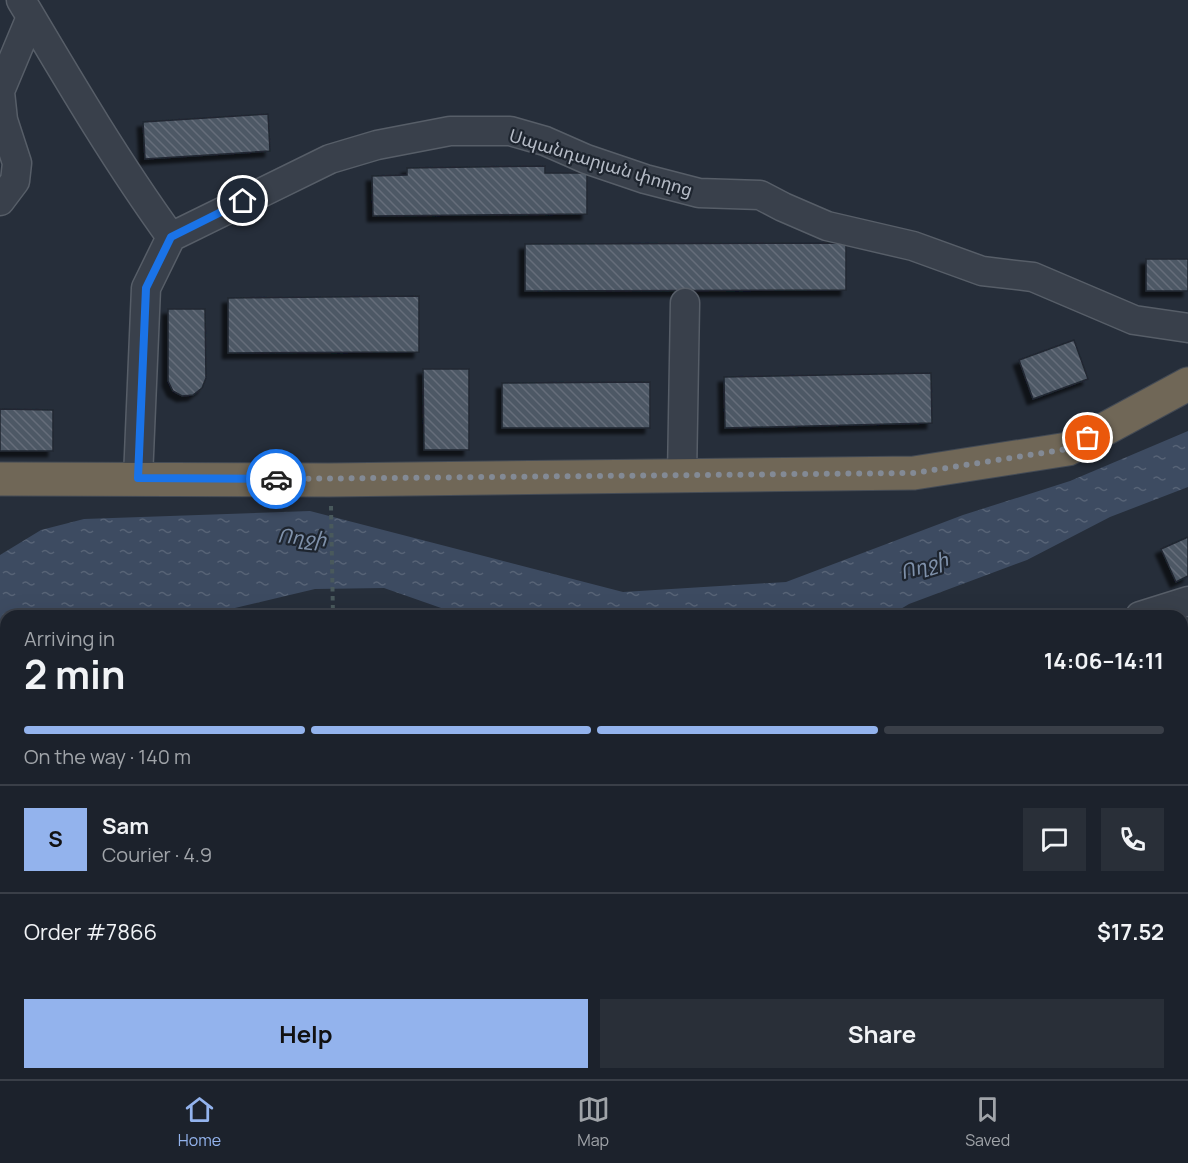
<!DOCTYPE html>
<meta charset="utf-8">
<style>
:root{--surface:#1c222c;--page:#292f38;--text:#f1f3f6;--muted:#a0a4a9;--line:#3a3f48;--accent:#93b3ed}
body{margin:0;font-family:Manrope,"Noto Sans Armenian",sans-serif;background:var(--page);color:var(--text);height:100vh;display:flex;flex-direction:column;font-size:22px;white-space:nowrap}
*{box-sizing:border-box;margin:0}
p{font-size:20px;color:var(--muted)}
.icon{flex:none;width:33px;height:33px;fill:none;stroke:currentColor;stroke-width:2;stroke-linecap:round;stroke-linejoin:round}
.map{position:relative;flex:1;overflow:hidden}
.sheet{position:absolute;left:0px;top:610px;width:1188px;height:470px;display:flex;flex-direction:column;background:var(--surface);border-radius:18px 18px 0 0;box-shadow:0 6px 24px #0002,0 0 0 2px var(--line)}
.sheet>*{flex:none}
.pin{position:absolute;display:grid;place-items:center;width:51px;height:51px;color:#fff;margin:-26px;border:3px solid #fff;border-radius:50%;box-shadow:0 2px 6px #0007}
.courier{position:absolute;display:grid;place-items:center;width:60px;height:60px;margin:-30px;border:4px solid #1a73e8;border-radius:50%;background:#fff;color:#222;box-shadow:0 2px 8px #0007}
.headline em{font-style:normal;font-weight:700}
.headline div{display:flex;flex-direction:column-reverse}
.headline{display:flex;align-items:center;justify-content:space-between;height:102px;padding:0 24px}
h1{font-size:39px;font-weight:700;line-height:45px}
.bar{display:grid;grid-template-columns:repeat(4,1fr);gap:9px 6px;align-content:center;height:72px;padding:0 24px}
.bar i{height:8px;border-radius:4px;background:var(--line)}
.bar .current{background:var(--accent)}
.bar p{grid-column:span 4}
.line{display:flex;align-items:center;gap:15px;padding:0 24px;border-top:2px solid var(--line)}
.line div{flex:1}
.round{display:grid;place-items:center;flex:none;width:63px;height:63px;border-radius:0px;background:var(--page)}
.button{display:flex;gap:12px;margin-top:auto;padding:12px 24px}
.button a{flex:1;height:69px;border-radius:0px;background:var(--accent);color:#111;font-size:24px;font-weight:700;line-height:69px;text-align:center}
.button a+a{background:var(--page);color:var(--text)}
.tab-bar{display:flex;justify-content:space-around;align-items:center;height:84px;border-top:2px solid var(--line);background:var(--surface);font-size:16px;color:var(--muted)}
.tab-bar a{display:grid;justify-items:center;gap:3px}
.tab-bar .current{color:var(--accent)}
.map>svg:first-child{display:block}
</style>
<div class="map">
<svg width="1188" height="1079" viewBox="0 0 1188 1079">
<defs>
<pattern id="water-ripples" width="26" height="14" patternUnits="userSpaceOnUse" patternTransform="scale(1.5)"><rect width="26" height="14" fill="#3d4b61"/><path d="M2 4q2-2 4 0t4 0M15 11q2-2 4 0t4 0" fill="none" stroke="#576376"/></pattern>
<pattern id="building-back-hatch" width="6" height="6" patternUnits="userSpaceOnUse" patternTransform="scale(1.5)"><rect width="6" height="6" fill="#4e5865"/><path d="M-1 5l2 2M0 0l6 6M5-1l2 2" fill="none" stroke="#656e7a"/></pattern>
<filter id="shadow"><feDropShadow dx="-5.5" dy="5.5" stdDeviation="1.5" flood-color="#0009"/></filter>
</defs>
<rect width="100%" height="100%" fill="#262e3a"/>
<path fill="url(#water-ripples)" d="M1188,431V487L1110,517L1027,560L909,604L889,616H464L384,588L315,589L201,616H6V639H0V555L41,530L84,519L310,511L623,592L786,582L963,515L1070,481Z"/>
<path fill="url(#building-back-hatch)" stroke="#202731" stroke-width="1.5" filter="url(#shadow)" d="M268,114L270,151L145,159L143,122Z
M545,166V173H587V214L373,216L372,176L407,175V168Z
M846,243V290L525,291V244Z
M1146,259H1188V291H1146Z
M419,296V352L228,353V298Z
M168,309H205L206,378L202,388L193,395L182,396L173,391L168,381Z
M1074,340L1088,379L1033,399L1019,360Z
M423,369H469V450H424Z
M931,373L932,423L725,428L724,377Z
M650,382V428H502V383Z
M0,409L53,410V451H0Z
M1188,537V576L1176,582L1161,549Z
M0,675H6V720H0Z
M1182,855H1188V937L1182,936Z
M624,1074H666V1079H624Z"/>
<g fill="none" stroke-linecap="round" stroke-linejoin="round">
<g stroke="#575e68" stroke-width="31">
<path id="minor" d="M21,0C69,81 116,161 171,237
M0,91L31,17
M0,92L3,120L17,163L15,181L0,201
M682,476L685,303
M138,478L146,288L171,237L330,159L377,145L450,131H510L545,141L586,159L645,179L699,193L760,195L783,207L827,226L913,246L982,271L1033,277L1134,320L1188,328
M1140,616L1188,601
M0,651H6
M0,928L6,929
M1182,975L1188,976
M0,1052L6,1013
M83,1074L186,1079
M1137,1074L1156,1079"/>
</g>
<g stroke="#444b55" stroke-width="35">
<path id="highway" d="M0,479L329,480L914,473L1068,449L1188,384"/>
</g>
<path stroke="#49595c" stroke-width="4" stroke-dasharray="4.5 4.5" stroke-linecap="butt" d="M331,506L333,616"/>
<use href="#minor" stroke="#39404b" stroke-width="28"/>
<use href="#highway" stroke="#706757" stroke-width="33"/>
</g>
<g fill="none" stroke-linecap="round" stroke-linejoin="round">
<path stroke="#838a95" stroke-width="6" stroke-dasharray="0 10.8" d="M276,479L914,473L1068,449L1088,438"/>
<path stroke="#1a73e8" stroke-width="8" d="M243,201L171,237L146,288L138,478L276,479"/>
</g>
<g text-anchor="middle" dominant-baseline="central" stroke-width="4.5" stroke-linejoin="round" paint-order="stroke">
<g font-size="18" fill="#b5bbc6" stroke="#1e252f">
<text transform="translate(601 162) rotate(17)">Սպանդարյան փողոց</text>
</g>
<g font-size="20" font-style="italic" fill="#7f91aa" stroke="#1e252f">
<text transform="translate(302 537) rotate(5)">Ողջի</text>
<text transform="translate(924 565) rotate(-17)">Ողջի</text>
</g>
</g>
</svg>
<div class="pin" style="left:1088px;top:438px;background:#ea580c"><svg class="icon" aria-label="bag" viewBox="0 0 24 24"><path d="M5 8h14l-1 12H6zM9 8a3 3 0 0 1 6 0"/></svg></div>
<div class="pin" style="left:243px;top:201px;background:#1f2937"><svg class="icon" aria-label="home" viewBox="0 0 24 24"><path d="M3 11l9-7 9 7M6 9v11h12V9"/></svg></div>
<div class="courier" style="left:276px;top:479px"><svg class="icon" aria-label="car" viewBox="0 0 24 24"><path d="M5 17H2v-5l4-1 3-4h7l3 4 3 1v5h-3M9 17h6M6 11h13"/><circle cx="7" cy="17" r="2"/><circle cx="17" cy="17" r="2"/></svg></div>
<section class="sheet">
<div class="headline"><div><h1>2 min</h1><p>Arriving in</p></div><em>14:06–14:11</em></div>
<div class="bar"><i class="current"></i><i class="current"></i><i class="current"></i><i></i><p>On the way · 140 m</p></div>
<div class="line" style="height:108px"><b class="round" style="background:var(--accent);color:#111">S</b><div><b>Sam</b><p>Courier · 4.9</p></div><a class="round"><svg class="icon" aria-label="chat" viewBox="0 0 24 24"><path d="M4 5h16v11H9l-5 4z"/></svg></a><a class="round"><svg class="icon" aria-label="phone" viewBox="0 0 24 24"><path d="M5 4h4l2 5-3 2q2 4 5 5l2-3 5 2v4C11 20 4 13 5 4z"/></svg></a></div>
<div class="line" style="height:78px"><div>Order #7866</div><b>$17.52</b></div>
<div class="button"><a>Help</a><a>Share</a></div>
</section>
</div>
<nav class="tab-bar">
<a class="current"><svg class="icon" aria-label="home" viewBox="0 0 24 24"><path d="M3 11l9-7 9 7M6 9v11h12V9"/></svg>Home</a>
<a><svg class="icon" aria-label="map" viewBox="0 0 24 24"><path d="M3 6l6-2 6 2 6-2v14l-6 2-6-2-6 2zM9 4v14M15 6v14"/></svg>Map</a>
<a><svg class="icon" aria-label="saved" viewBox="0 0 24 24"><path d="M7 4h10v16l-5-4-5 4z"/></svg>Saved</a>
</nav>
